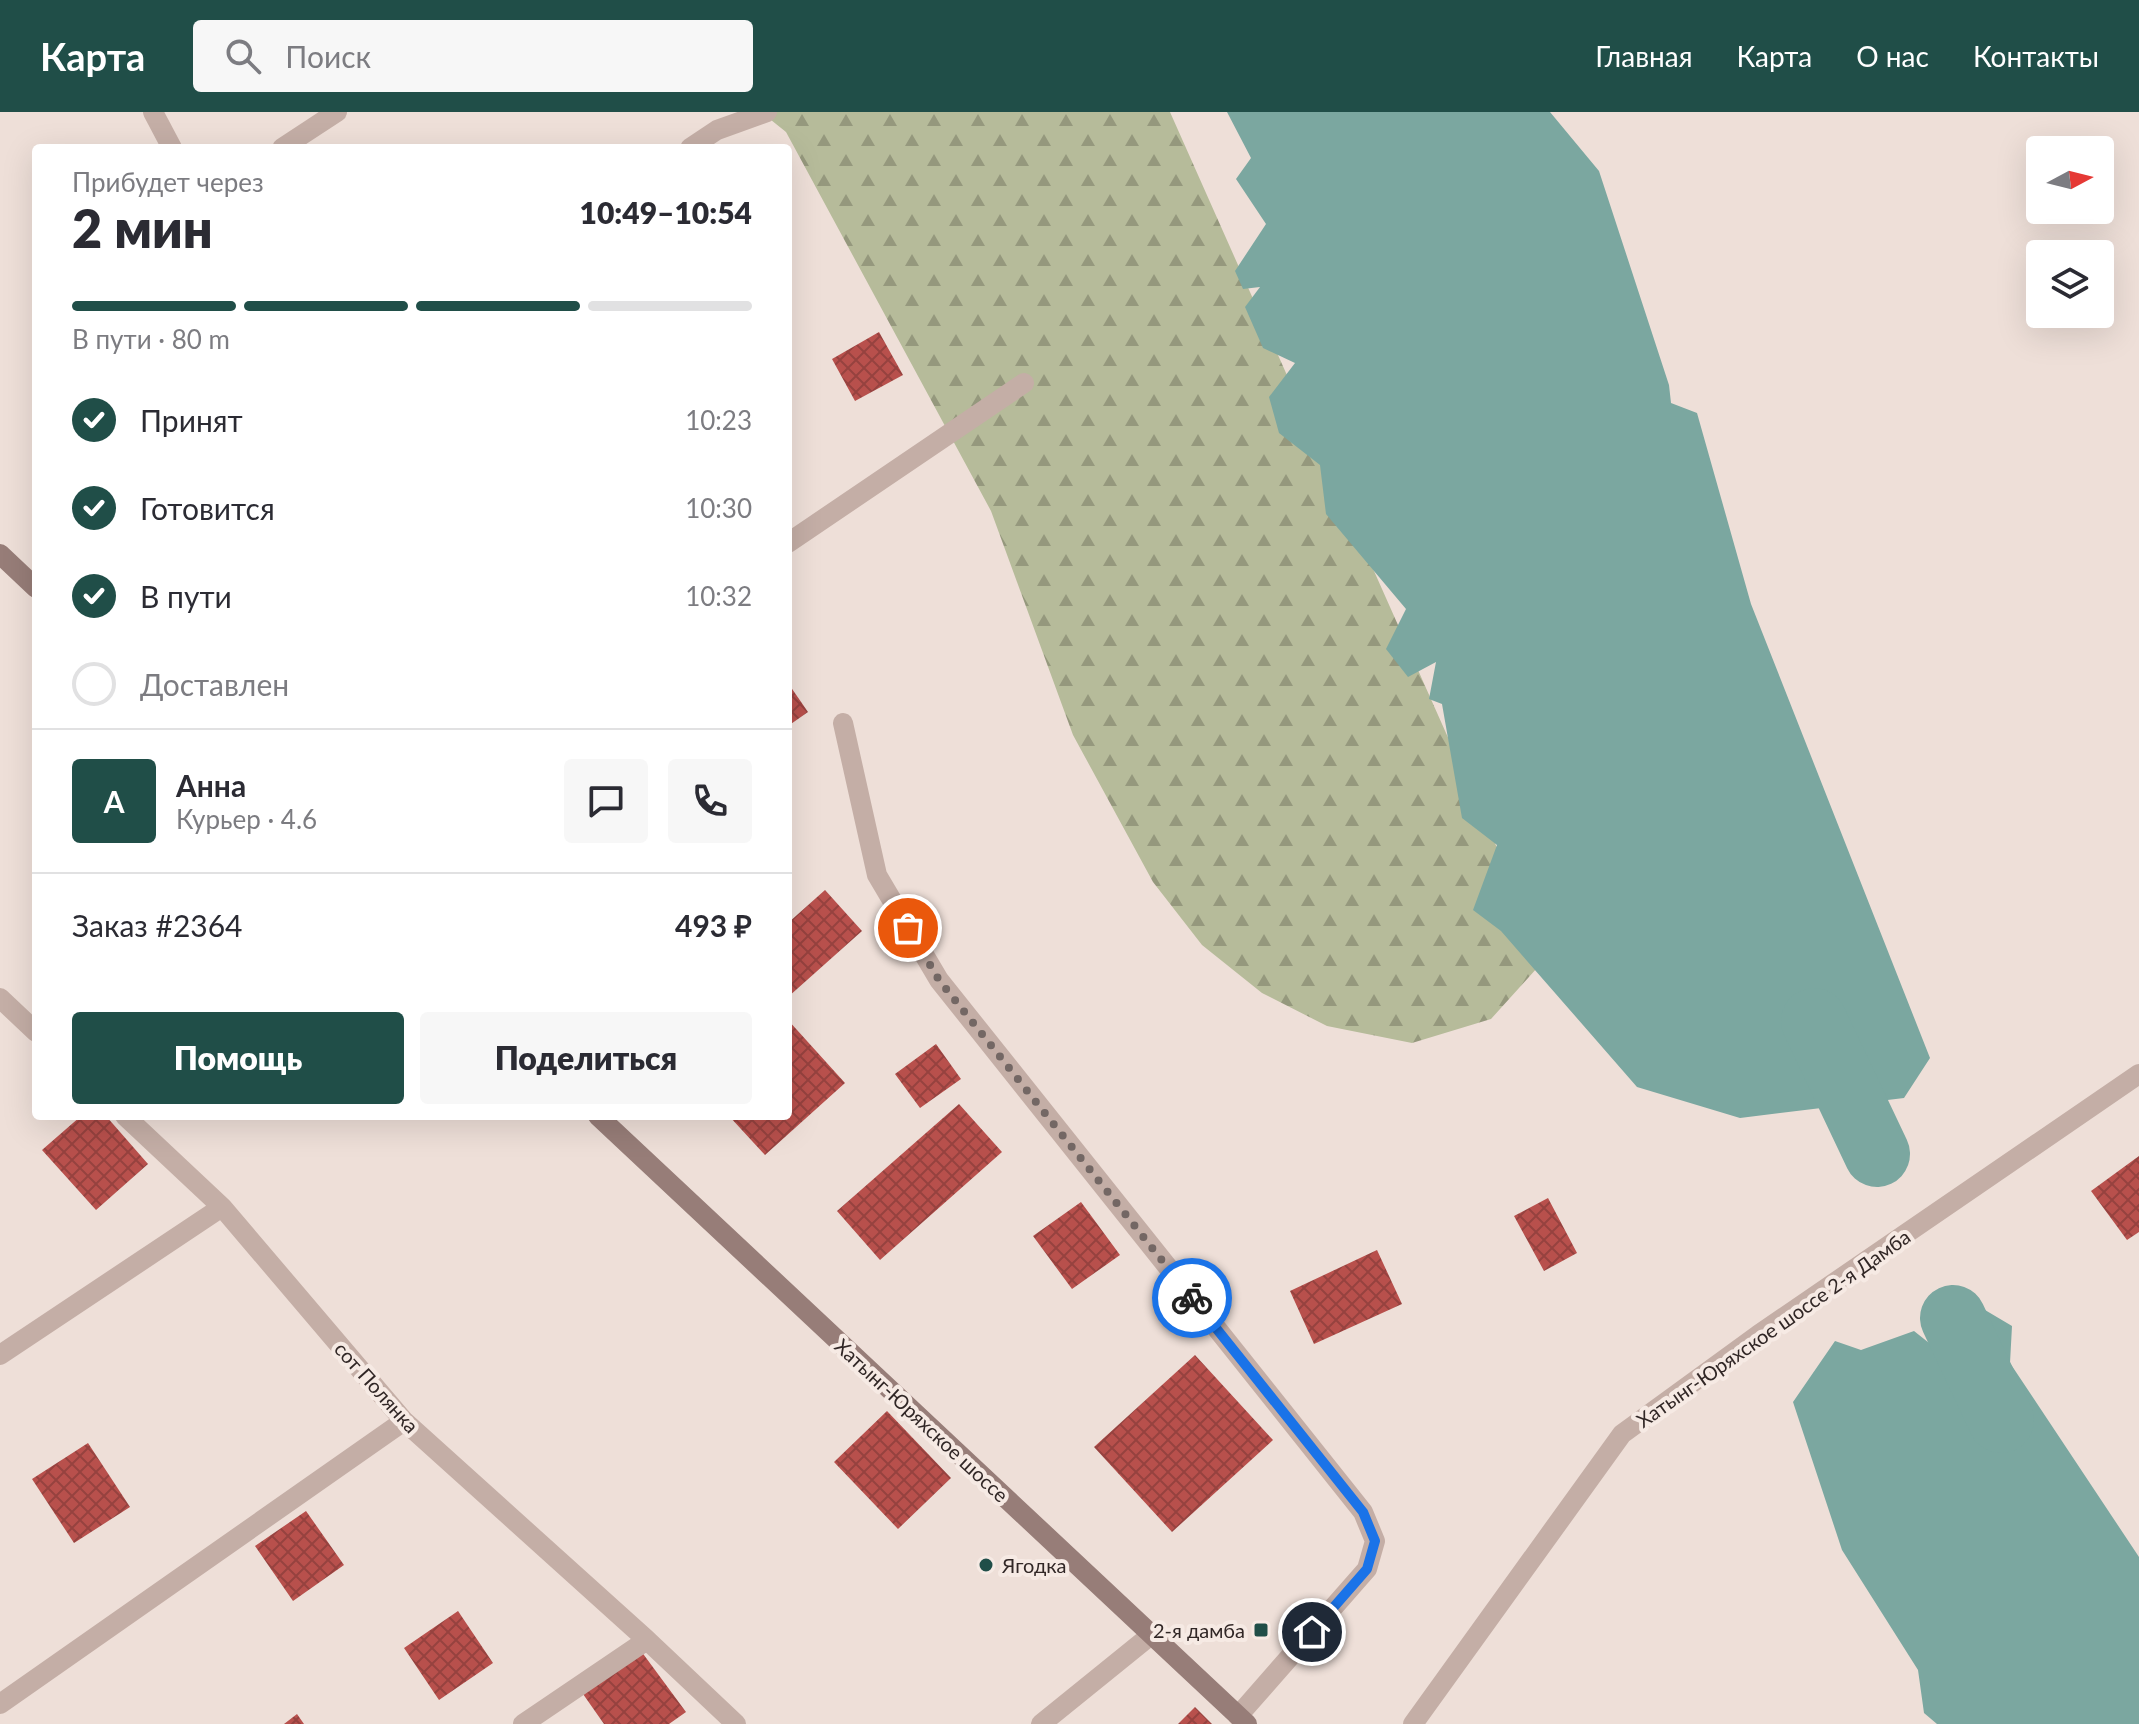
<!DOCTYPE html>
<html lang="ru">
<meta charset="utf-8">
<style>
:root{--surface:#fff;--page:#f7f7f7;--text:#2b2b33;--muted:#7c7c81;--line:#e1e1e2;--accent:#204e48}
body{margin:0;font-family:Lato,sans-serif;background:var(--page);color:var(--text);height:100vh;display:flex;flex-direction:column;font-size:30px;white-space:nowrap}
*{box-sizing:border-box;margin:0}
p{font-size:26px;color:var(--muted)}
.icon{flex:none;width:44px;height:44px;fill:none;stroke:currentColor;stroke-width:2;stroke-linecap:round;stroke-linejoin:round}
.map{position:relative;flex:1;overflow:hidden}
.details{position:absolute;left:32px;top:32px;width:760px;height:976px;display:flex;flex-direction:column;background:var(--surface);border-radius:8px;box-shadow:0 8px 32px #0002}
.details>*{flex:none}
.needle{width:52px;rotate:83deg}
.fabs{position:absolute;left:2026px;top:24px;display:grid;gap:16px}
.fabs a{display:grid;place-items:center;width:88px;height:88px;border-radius:8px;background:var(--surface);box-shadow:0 8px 32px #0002;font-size:40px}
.pin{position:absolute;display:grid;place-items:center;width:68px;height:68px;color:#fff;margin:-34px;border:4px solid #fff;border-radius:50%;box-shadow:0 2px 8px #0007}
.courier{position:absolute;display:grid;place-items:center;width:80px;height:80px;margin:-40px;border:6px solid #1a73e8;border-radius:50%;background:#fff;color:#222;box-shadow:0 2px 10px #0007}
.headline em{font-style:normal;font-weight:800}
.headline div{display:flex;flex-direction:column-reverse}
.headline{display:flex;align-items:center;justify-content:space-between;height:136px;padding:0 40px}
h1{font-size:52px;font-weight:800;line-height:60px}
.bar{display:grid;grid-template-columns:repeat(4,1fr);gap:12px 8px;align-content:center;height:96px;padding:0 40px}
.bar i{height:10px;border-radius:6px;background:var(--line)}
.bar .active{background:var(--accent)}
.bar p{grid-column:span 4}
.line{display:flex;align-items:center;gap:20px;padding:0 40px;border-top:2px solid var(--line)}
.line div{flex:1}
.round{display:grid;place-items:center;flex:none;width:84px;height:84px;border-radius:8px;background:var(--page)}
ol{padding:0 40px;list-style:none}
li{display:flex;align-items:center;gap:24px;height:88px}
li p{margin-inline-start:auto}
li .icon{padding:8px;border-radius:50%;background:var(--accent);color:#fff;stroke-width:4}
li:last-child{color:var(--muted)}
li i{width:44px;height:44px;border:4px solid var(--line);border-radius:50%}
.button{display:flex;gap:16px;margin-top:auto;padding:16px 40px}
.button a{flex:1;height:92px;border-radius:8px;background:var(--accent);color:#fff;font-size:32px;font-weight:800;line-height:92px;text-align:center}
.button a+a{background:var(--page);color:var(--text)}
header{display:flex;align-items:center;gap:48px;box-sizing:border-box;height:112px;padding:0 40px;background:var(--accent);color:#fff}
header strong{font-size:38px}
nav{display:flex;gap:44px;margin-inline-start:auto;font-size:28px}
.search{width:560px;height:72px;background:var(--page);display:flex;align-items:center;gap:20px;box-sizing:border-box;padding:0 28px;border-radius:8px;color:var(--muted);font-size:30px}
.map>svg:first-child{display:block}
</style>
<header>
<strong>Карта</strong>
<div class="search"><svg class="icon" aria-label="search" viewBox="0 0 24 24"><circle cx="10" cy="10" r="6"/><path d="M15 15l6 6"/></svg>Поиск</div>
<nav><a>Главная</a><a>Карта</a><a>О нас</a><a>Контакты</a></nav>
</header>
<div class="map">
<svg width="2139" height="1612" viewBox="0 0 2139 1612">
<defs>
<pattern id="forest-firs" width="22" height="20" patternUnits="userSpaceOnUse" patternTransform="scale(2)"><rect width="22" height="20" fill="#b6bb9a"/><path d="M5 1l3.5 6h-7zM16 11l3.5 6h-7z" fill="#95987d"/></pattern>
<pattern id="building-cross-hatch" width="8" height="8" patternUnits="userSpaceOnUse" patternTransform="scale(2)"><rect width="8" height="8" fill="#b8504c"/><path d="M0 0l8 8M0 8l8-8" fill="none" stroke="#96423f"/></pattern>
</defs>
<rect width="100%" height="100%" fill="#eedfd8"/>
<path fill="url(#forest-firs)" d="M761,0H1170L1546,846L1491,907L1412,931L1327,914L1262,881L1202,833L1153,770L1073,623L991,399L786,20Z"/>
<path fill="#7ba7a0" d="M1227,0H1550L1599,59L1669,273L1671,291L1697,301L1751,492L1930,946L1904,986L1740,1006L1637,975L1501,819L1473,798L1497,733L1462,706L1442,592L1429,587L1436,550L1408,565L1386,537L1406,497L1326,402L1320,353L1279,321L1269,285L1295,251L1263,236L1245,195L1260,175L1243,177L1235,159L1266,112L1236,67L1251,46Z
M1985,1198L2012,1214L2010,1251L2139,1445V1612H1937L1924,1601L1918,1558L1842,1438L1793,1290L1835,1229L1861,1238L1914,1219L1948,1246Z"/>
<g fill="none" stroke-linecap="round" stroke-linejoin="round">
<path stroke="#7ba7a0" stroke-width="66" d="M1814,909L1877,1042
M1953,1206L2001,1308"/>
</g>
<path fill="url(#building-cross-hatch)" d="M879,220L903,263L855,289L832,247Z
M788,571L808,600L788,614Z
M825,778L862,819L788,885V811Z
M788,908L845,971L765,1043L729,1004H788Z
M936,932L961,967L920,996L895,962Z
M959,992L1002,1040L880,1148L837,1099Z
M81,1004H106L148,1052L96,1098L42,1038Z
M2139,1044V1120L2127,1128L2091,1079Z
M1548,1086L1577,1141L1544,1159L1514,1104Z
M1081,1090L1120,1143L1072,1177L1033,1124Z
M1377,1138L1402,1192L1314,1232L1290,1179Z
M1195,1243L1273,1328L1172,1420L1094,1335Z
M887,1299L951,1366L898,1417L834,1350Z
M88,1331L130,1395L74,1431L32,1367Z
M306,1399L344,1453L293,1489L255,1434Z
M458,1499L493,1551L439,1588L404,1536Z
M641,1539L686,1600L669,1612H604L583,1582Z
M1195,1595L1212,1612H1178Z
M297,1602L304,1612H284Z"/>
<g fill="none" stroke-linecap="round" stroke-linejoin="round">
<path stroke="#c4aea6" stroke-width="20" d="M282,36L337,0
M690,36L717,18L767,0
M788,431L1024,271"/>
<path stroke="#c4aea6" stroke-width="20" d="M153,0L172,36
M843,611L877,763L939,868L1363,1400L1375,1429L1367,1457L1238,1604
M0,886L36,920
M125,1004L222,1095L404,1309L647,1528L736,1612
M0,1243L222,1095
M0,1592L404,1309
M523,1612L647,1528
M1041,1612L1151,1523
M1413,1612L1622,1322L1758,1223L2139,962"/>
<path stroke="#977d78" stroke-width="20" d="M0,442L36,476
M598,1004L1247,1612"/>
</g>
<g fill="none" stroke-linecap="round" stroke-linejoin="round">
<path stroke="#736764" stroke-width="8" stroke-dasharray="0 14.4" d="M908,816L939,868L1192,1186"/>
<path stroke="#1a73e8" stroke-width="10" d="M1192,1186L1363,1400L1375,1429L1367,1457L1312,1520"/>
</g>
<g fill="#204e48" stroke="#f6eae4" stroke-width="3">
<circle cx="986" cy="1453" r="8"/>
<rect x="1253" y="1510" width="16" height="16" rx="4"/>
</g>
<g text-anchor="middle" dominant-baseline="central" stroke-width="8" stroke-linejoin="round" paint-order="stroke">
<g font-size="20" fill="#312726" stroke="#f6eae4">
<text transform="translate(1773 1216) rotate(-35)">Хатынг-Юряхское шоссе 2-я Дамба</text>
<text transform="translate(377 1275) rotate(48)">сот Полянка</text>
<text transform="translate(922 1308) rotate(43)">Хатынг-Юряхское шоссе</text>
</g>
<g font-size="20" fill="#312726" stroke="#f6eae4" text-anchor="start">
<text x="1002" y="1453">Ягодка</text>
<text x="1245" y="1518" text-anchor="end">2-я дамба</text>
</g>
</g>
</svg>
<div class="fabs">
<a><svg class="needle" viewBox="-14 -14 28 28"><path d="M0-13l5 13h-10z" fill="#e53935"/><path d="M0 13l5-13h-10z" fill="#7c7c81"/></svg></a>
<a><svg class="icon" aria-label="layers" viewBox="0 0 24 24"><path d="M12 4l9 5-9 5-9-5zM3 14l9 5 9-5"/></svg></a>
</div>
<div class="pin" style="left:908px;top:816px;background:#ea580c"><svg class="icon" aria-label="bag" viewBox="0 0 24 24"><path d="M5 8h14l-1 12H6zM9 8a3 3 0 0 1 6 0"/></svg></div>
<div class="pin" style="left:1312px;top:1520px;background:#1f2937"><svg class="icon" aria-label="home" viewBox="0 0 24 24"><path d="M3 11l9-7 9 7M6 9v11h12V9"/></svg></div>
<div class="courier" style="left:1192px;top:1186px"><svg class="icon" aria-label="bike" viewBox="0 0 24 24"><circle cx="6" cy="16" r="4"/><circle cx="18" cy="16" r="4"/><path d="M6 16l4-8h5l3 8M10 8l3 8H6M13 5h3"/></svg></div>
<section class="details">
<div class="headline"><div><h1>2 мин</h1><p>Прибудет через</p></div><em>10:49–10:54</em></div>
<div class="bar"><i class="active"></i><i class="active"></i><i class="active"></i><i></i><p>В пути · 80 m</p></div>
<ol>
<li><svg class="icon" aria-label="check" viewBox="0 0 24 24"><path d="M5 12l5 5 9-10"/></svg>Принят<p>10:23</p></li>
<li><svg class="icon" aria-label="check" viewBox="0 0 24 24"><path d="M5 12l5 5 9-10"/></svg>Готовится<p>10:30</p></li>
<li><svg class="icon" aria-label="check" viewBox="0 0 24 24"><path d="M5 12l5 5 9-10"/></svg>В пути<p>10:32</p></li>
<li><i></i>Доставлен</li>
</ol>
<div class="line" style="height:144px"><b class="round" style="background:var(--accent);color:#fff">А</b><div><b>Анна</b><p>Курьер · 4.6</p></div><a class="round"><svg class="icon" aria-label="chat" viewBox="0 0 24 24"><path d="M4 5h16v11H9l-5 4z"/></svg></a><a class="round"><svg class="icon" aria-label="phone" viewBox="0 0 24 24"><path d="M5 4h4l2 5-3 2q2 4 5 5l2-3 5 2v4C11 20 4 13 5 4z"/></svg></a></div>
<div class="line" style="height:104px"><div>Заказ #2364</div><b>493 ₽</b></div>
<div class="button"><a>Помощь</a><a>Поделиться</a></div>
</section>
</div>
